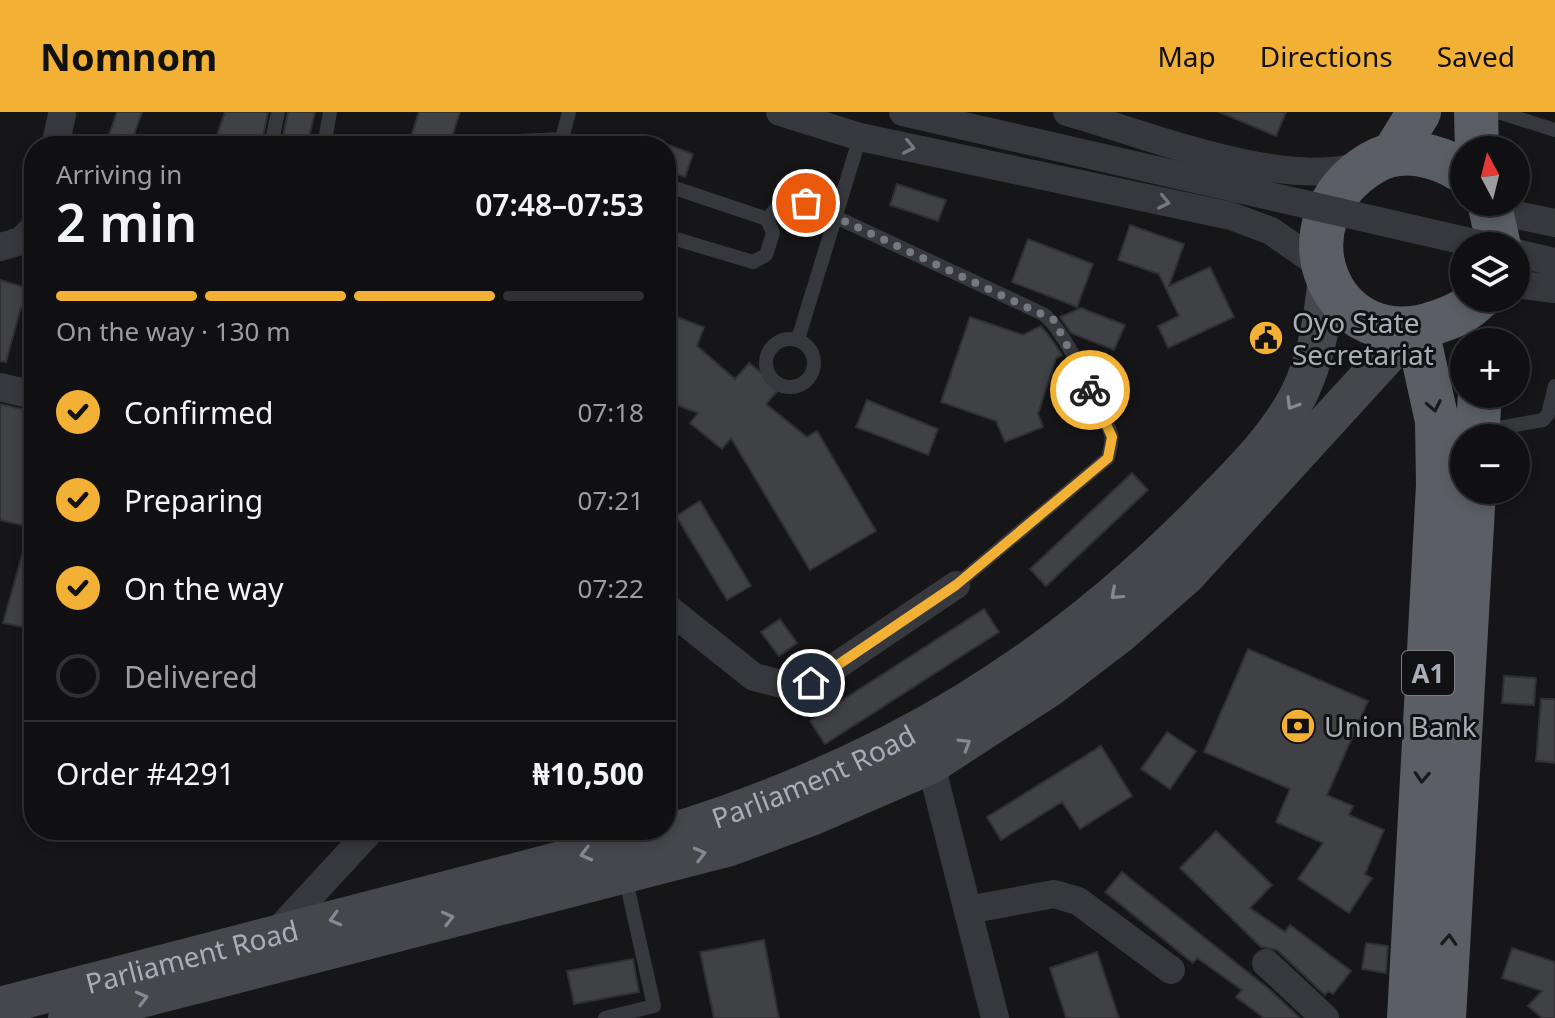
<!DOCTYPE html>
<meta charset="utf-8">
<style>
:root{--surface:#101012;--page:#19191b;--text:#f1f3f6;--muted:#9c9d9f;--line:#303032;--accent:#f2b134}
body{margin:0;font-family:"Noto Sans",sans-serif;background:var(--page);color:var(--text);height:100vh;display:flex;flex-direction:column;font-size:30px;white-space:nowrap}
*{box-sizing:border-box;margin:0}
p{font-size:26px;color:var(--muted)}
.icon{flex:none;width:44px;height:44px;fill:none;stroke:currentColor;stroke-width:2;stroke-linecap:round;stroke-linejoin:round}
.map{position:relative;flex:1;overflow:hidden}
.details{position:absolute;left:24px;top:24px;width:652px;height:704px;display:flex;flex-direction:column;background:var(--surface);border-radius:32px;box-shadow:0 4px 12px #0003,0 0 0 2px var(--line)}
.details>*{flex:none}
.needle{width:52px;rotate:353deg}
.buttons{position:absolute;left:1450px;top:24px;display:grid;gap:16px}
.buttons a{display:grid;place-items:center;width:80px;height:80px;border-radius:50%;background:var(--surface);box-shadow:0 4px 12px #0003,0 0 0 2px var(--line);font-size:40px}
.pin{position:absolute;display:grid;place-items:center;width:68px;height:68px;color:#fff;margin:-34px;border:4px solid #fff;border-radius:50%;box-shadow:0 2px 8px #0007}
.courier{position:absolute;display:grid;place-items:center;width:80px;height:80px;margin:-40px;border:6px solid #f2b134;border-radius:50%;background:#fff;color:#222;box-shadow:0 2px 10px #0007}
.head em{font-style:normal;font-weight:600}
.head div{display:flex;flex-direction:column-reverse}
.head{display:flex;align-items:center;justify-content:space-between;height:136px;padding:0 32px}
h1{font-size:52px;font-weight:600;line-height:60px}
.bar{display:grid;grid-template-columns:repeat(4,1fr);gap:12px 8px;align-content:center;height:96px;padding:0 32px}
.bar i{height:10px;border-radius:6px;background:var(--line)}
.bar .on{background:var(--accent)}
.bar p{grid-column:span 4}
.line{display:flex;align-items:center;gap:20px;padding:0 32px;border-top:2px solid var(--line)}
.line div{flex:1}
ol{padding:0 32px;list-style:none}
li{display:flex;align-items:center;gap:24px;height:88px}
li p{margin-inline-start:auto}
li .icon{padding:8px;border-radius:50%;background:var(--accent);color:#111;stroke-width:4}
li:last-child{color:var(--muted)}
li i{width:44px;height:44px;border:4px solid var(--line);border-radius:50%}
header{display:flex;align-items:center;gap:48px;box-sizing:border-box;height:112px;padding:0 40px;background:var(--accent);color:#111}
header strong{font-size:38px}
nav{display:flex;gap:44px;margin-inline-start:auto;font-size:28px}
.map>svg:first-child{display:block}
</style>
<header>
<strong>Nomnom</strong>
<nav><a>Map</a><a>Directions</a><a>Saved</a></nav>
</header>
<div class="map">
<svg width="1555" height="906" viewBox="0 0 1555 906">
<rect width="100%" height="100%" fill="#161618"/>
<path fill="#404145" stroke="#303034" stroke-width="2" d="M117,0H142L130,34H105Z
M225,0H268L261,34H213Z
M288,0H315L307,34H281Z
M419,0H460L449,34H408Z
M1219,0H1286L1276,24Z
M666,32L693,42L685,65L666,58Z
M897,72L946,88L938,109L890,93Z
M1130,113L1184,132L1169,174L1210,155L1234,205L1168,236L1158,214L1179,204L1159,162L1118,148Z
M1028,127L1093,152L1077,195L1012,170Z
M0,168L34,178V199L21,195L6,250L0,249Z
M1081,196L1125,213L1114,238L1071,221L1060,205Z
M666,201L704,215L697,234L735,267L749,251L780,276L766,292L807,325L817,319L876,419L810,458L731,326L722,337L690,311L698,301L666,289Z
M970,205L1023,223L1041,214L1052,228L1062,243L1056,246L1038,302L1043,315L1005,330L996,309L941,290Z
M867,288L938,317L928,343L856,315Z
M0,292L34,300V416L0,408Z
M1132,361L1148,378L1046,474L1030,457Z
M700,389L751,474L727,488L676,404Z
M28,422H34V474L23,515L3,511Z
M984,497L999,520L825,632L810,609Z
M780,507L797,531L779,544L761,520Z
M1248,537L1368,589L1327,683L1353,694L1349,703L1384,718L1365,762L1372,766L1349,801L1298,767L1323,731L1276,710L1290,677L1204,640Z
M1504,564L1536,566L1534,593L1502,591Z
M1541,587H1555V651L1536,649Z
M1167,620L1196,639L1170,677L1141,657Z
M1101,634L1132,684L1080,717L1062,690L1001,728L987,705Z
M1216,719L1272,773L1250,796L1285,820L1290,813L1351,859L1333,882L1328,879L1325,883L1277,838L1261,835L1180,756Z
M1122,760L1269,877L1300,906H1264L1236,885L1242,878L1197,846L1193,851L1105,780Z
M764,828L779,906H714L700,840Z
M1366,831L1388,834L1386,861L1362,857Z
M1512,836L1555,850V906H1542L1528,894L1542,879L1502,866Z
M1097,840L1119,906H1066L1050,856Z
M633,847L639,880L574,892L567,859Z"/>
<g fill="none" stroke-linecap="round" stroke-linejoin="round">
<path stroke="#37383d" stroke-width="14" d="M1498,0L1555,18
M271,34L278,0
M324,34L330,0
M509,34L520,29L562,27
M565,34L562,27L569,0
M666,73L767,107L773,121L766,143L753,150L666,124
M767,107L783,89L806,91L1043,202C1062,214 1103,297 1111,322C1113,329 1109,339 1108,346L956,473
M766 251a24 24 0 1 1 48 0a24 24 0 1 1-48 0Z
M798,227L860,25
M1482,319L1543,308L1548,302L1555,274
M605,906L654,894L625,764"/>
<path stroke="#37383d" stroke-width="28" d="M780,0L860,25L1231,104L1271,119L1324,156
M1067,0C1146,22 1284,79 1362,53
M55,34L62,3
M1493,98L1555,111
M0,135L21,129L34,116
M1516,141L1555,150
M1516,172L1555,177
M0,275L34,283
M666,495L754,565L782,572L811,571L956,473
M931,653L995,906
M968,798L1054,782L1078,789L1171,858
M274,823L371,718
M1266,851L1325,906"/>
<g stroke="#45474d" stroke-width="38">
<path id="s1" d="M0,894L688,715C891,649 1053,552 1203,399C1238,363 1277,326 1299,282C1317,245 1323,205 1327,164"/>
<path d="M67,906L730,735L811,705L931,653L1051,575L1119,523L1187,463L1409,220"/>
</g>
<path stroke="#5b5e65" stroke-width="44" d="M1476,0L1477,38
M1393,43L1419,0
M1464,60C1438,43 1401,33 1372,51C1273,110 1332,248 1437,210C1455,204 1466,199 1479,186
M1489,90L1499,134
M1477,326L1480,282
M1409,906L1438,373L1437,309L1417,218
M1444,906L1474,378"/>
<path stroke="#37383d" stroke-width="28" d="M903,0L1487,134"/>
</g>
<defs><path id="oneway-chevron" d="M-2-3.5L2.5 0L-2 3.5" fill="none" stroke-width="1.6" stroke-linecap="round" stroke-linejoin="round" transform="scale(2)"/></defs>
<g stroke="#757881">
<use href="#oneway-chevron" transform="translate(909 35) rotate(12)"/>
<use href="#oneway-chevron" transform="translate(1164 90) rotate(12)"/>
</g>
<g stroke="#858993">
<use href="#oneway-chevron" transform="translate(1292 292) rotate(121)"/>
<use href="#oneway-chevron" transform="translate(1116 482) rotate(138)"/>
<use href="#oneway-chevron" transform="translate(965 632) rotate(-31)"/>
<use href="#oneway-chevron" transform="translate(586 742) rotate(165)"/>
<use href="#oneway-chevron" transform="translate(700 742) rotate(-14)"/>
<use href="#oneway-chevron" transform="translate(448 806) rotate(-14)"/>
<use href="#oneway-chevron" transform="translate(335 807) rotate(165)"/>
<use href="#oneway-chevron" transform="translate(142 886) rotate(-15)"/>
</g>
<g stroke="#18191b">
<use href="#oneway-chevron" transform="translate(1434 294) rotate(79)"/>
<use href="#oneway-chevron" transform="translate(1422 665) rotate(93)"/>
<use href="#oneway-chevron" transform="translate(1449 828) rotate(-87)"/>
</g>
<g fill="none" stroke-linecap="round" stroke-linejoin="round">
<path stroke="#757880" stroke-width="8" stroke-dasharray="0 14.4" d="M806,91L1054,208L1090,278"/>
<path stroke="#f2b134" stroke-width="10" d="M811,571L956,473L1108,346L1112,325L1090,278"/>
</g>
<defs>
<g id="civic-disc" transform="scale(1.8)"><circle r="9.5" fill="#f2b134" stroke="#111113"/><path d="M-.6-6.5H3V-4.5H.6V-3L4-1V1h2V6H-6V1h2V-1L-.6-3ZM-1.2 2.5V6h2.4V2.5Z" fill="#111"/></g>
<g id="bank-disc" transform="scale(1.8)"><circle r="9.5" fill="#f2b134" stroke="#111113"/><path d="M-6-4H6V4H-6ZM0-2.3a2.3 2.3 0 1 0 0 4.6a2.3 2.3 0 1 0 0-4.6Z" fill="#111"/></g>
</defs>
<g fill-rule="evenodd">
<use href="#civic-disc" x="1266" y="226"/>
<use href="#bank-disc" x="1298" y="614"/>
</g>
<g text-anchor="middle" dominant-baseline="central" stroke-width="6" stroke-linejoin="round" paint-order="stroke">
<rect fill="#111113" stroke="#7b7e86" stroke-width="2" x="1402" y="539" width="52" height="44" rx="6"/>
<g font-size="26" font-weight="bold" fill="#a8adb8">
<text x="1428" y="561">A1</text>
</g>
<g font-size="28" fill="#a8adb8" stroke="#111113" text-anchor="start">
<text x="1292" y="210">Oyo State<tspan x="1292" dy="32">Secretariat</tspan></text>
<text x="1324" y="614">Union Bank</text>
</g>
<g font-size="28" fill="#a8adb8" stroke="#111113">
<text stroke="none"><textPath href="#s1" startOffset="846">Parliament Road</textPath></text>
<text stroke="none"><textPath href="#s1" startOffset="198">Parliament Road</textPath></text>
</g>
</g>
</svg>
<div class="buttons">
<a><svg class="needle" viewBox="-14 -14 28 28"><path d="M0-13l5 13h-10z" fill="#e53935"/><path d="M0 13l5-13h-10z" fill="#9c9d9f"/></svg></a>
<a><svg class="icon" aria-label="layers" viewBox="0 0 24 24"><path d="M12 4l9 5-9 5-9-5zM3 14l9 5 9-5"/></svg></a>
<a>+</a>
<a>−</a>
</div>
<div class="pin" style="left:806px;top:91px;background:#ea580c"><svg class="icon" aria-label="bag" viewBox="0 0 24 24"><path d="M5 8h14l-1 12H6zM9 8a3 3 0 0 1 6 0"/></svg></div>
<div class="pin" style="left:811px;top:571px;background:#1f2937"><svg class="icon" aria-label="home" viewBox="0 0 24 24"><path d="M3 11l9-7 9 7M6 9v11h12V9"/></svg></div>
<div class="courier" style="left:1090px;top:278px"><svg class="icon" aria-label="bike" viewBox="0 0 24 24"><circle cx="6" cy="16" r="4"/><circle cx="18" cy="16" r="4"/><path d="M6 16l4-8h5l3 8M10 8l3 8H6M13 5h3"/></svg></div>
<section class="details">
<div class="head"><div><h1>2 min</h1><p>Arriving in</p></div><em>07:48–07:53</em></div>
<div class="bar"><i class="on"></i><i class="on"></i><i class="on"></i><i></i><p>On the way · 130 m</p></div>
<ol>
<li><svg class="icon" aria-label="check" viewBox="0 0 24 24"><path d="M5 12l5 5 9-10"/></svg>Confirmed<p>07:18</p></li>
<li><svg class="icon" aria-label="check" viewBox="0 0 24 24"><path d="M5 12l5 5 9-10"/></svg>Preparing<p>07:21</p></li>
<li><svg class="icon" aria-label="check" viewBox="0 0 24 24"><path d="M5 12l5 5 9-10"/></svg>On the way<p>07:22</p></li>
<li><i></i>Delivered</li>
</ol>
<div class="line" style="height:104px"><div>Order #4291</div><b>₦10,500</b></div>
</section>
</div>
